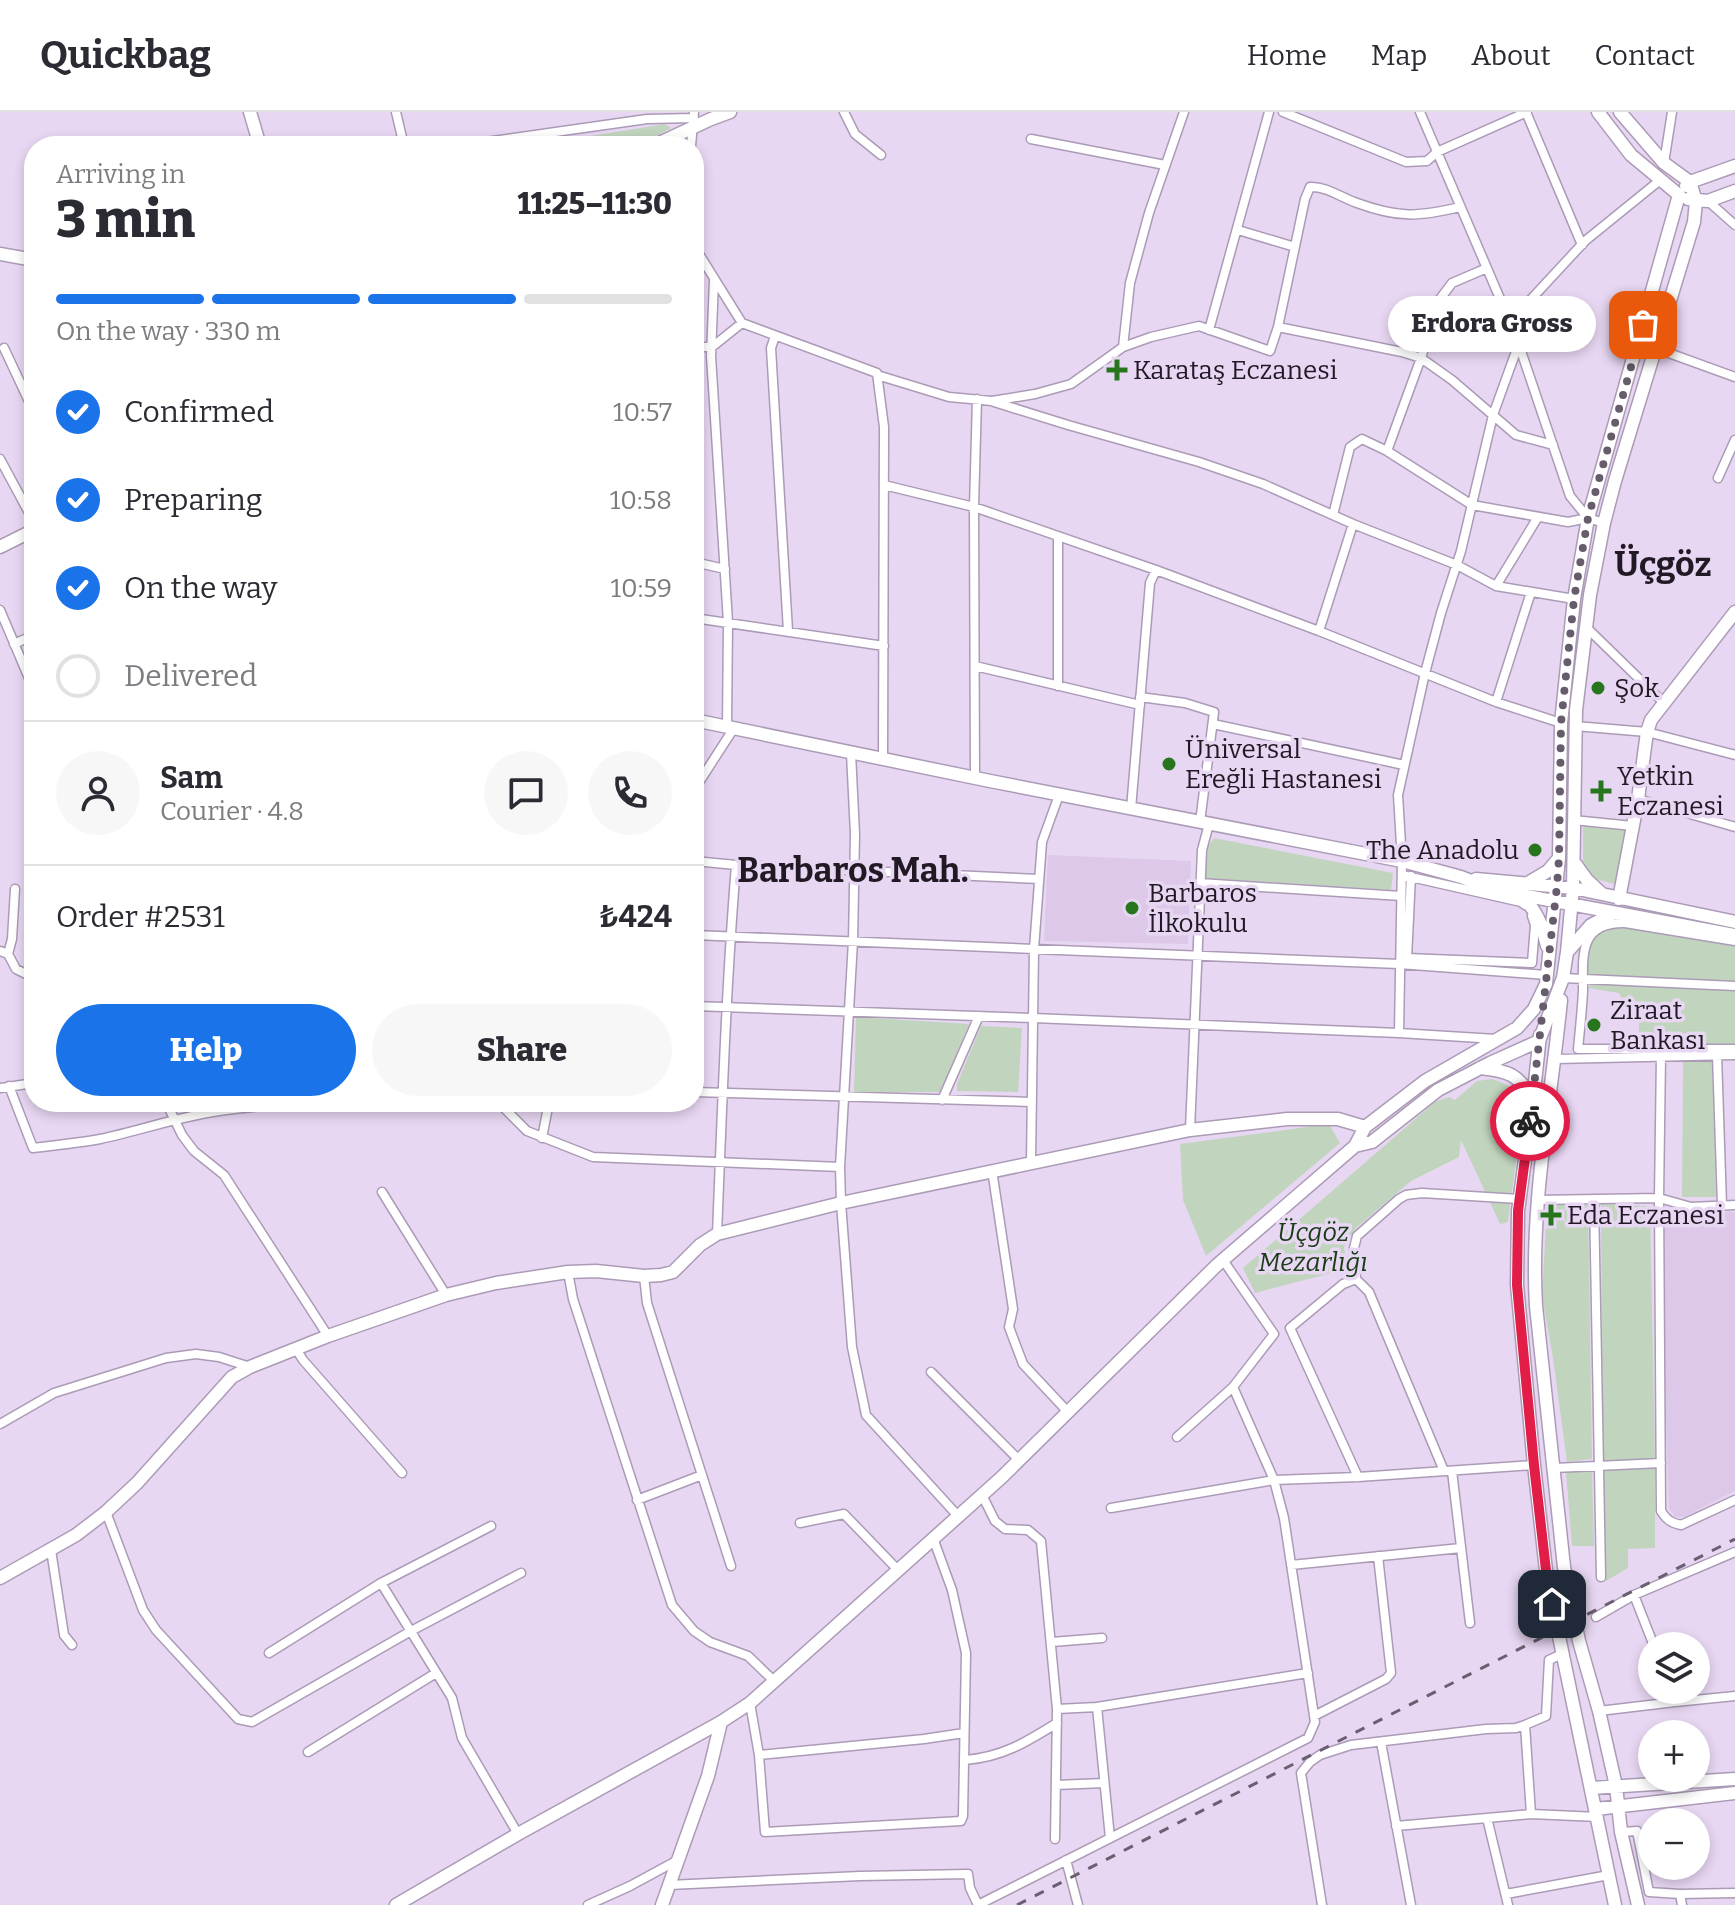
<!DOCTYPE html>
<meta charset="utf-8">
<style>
:root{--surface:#fff;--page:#f7f7f7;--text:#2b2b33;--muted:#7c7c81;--line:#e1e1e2;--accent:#1a73e8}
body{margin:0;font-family:Bitter,serif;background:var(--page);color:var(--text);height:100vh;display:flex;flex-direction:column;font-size:30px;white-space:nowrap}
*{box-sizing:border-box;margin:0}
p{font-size:26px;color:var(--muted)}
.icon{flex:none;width:44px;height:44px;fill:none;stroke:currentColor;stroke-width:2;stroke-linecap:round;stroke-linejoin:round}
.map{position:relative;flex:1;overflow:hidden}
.side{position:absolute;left:24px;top:24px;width:680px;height:976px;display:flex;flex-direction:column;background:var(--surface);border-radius:32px;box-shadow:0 4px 12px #0003}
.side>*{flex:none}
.buttons{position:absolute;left:1638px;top:1520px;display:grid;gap:16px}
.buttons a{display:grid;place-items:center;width:72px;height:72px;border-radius:50%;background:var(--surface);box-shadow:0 4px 12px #0003;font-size:40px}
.pin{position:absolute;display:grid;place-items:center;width:68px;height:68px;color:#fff;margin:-34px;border-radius:16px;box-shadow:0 4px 12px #0006}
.courier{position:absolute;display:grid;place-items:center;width:80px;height:80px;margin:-40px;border:6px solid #e11d48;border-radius:50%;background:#fff;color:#222;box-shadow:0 2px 10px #0007}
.bubble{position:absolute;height:56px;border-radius:28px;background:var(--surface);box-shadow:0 4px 12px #0003;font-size:26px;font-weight:800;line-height:56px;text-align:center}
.head em{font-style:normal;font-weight:800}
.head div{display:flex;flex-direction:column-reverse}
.head{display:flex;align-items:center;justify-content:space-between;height:136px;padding:0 32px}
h1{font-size:52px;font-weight:800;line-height:60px}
.bar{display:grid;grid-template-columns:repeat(4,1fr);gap:12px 8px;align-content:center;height:96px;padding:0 32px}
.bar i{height:10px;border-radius:6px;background:var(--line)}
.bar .on{background:var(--accent)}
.bar p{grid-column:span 4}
.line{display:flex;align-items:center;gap:20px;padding:0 32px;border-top:2px solid var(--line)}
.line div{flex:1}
.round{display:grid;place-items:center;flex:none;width:84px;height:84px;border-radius:42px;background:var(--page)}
ol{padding:0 32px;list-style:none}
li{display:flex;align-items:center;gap:24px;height:88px}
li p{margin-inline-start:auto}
li .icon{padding:8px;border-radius:50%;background:var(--accent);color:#fff;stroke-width:4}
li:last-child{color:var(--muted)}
li i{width:44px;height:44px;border:4px solid var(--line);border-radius:50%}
.cta{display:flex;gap:16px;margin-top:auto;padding:16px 32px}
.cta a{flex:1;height:92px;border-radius:48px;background:var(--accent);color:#fff;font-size:32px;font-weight:800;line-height:92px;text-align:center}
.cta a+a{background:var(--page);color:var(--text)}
header{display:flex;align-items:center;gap:48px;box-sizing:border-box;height:112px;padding:0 40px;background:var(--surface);border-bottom:2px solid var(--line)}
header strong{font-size:38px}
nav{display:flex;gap:44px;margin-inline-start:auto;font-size:28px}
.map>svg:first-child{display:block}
</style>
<header>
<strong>Quickbag</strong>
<nav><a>Home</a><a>Map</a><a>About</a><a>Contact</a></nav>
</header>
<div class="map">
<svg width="1735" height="1793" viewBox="0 0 1735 1793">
<rect width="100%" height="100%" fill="#e8d7f3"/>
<path fill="#ddc8ea" d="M1048,743L1191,749L1188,832L1044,829Z
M1663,1100H1735V1379L1684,1405H1675L1669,1396L1664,1254Z"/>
<path fill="#c1d5be" d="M665,12L671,16L637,34H529Z
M1583,713L1627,717L1615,772L1595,767L1583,749Z
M1214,726L1393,761L1391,778L1205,766L1208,735Z
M1614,814L1735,832V871L1586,863L1587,833L1600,819Z
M1592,871L1735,879V934L1639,932V910L1630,903L1619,881L1588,876Z
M856,905L969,912L941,980H854Z
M981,914L1022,916L1018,980L957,979V972Z
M1683,949H1712L1716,1085H1682Z
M1492,967C1502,971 1513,973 1517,984C1525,1003 1511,1085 1508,1110L1500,1112L1461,1028L1459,1045L1411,1069L1356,1116L1344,1135L1347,1157L1255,1181L1243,1156L1435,990L1449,985L1455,988L1477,969Z
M1329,1012L1340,1031L1206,1144L1183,1088L1180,1032Z
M1547,1092L1588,1093L1592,1347L1567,1350L1553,1246L1542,1185Z
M1601,1092L1650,1094L1655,1346L1603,1350Z
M1655,1353V1436L1628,1437V1456L1606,1469L1600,1355Z
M1592,1359L1594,1434H1572L1566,1360Z"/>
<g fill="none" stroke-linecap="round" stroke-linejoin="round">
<g stroke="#ab9bb6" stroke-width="11">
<path id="street" d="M396,0L404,34
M844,0L855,22L881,43
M1283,0L1406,50L1427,49L1437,40L1527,0
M1420,0L1516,224L1570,384L1588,406L1604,411
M1526,0L1582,133
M1031,27L1165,53
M457,34L647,7L694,6
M691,34L694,0
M1664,51L1672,0
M1708,89L1735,113
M1238,118L1295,135
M694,134L742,211L877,261L884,315L883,647
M714,168L711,244L728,510L727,615
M31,188L34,195
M1510,210L1585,129L1659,69
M1278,215L1305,87L1310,75C1326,74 1342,86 1357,91C1398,106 1418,105 1460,95
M1209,218L1269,0
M775,224L771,236L788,519
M694,235H712L742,211
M1123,235L1130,171L1149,101L1184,0
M4,236L34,300
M1655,236L1735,265
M877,263L949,285L992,289L1035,282L1071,272L1123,235L1151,225L1199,214L1270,239L1278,215L1402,240L1421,246L1452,268L1516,323L1553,333
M994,290L1068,313L1199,350L1263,372L1353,412
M1387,339L1421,246L1440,187L1452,171L1487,156
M0,347L34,410
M1718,366L1735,328
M884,373L974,395L1156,458L1319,519L1496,590L1561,611
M1333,403L1350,335L1362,327L1387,339L1472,393L1568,410L1588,406
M1058,425V574
M694,450L725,457
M1496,474L1538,405
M0,498L34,578
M694,506L884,534
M1586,515L1664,591
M1319,519L1353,412L1457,453L1496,474L1574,487
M14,532L34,523
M975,554L1140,593
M1140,585L1185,591L1214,600L1200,710
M1496,590L1531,480
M1213,612L1404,653
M1575,614L1647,620L1735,643
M851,641L855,722L853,829L840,1055L841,1091L852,1235L866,1303L958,1404
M975,666L974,395L977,287
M694,678L734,616
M1638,687L1735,715
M1131,697L1150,471L1156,458
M1573,708L1633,714
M694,749L736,753
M1402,763L1521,790L1525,793
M1411,764L1407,846L1532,851L1535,813L1532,804
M1200,771L1401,784
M694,823L1399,852L1546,863
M1735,829L1625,811C1578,810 1583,845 1583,879C1582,898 1580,917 1578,937H1735
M0,839L8,842L16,857L34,866
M8,842L12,827L15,777
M1563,866L1735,874
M694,894L1033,906L1399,921L1496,927
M1399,921L1402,749L1398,683L1425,561L1441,501L1461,439L1493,303L1519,231
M1661,943L1659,1086L1661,1399C1667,1408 1671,1411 1681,1413L1735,1388
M1717,943L1722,1094
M1555,947L1735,943
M9,974L33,1036C56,1033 79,1031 100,1027C143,1018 183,1003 226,998C287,989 349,994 410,990
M0,976L34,971
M694,980L1032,990
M942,988L979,904
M166,990L182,1023L194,1039L224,1063L328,1224
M488,990L503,995L527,1019L593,1045L840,1055
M1190,1018L1202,738L1209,712
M542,1026L549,990
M1031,1050L1034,837L1042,730L1059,683
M992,1058L1013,1197L1009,1215L1023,1252L1067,1299
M382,1080L446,1183
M1594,1087L1601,1465
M1537,1088L1659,1086L1691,1095L1735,1093
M717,1122C722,999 726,876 736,753L1039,767
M568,1160L573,1187L672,1493L694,1519L710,1530L748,1544L774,1569
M644,1164L647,1191L731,1454
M1356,1167L1354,1136L1357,1124L1399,1087L1406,1083L1422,1081L1519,1087
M296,1237L303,1248L402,1361
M931,1260L1019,1348
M0,1312L54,1281L166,1246L196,1242L219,1245L250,1255
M1177,1325L1233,1275
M1554,1356L1661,1351
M1452,1359L1470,1511
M1358,1365L1290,1216L1343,1172L1356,1167L1369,1180L1444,1359
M982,1383L995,1409L1005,1417L1028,1418L1041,1429L1057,1597L1097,1595L1110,1726
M637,1388L702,1363
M1111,1396L1274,1368L1358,1365L1534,1353
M106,1400L143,1498L156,1518L238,1607L252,1610L411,1519L521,1461
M800,1411L844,1402L898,1458
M51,1438L64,1523L72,1533
M1291,1453L1461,1436
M381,1471L452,1586L462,1626L518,1722
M1634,1483L1735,1440
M1596,1505L1634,1483L1654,1534
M1052,1530L1102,1526
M269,1541L381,1471L491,1414
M1671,1578L1675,1590L1735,1584
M750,1591L759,1643L765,1720L961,1709L963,1704L966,1541L952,1478L933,1426
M1097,1595L1308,1561
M1599,1599L1675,1590
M1314,1604L1386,1567L1391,1561L1378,1444
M1381,1630L1411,1793
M308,1640L436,1561
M759,1643L924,1627L964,1621
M965,1648C1002,1645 1025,1631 1057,1611
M1056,1673L1104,1671
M1531,1702L1598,1705
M1396,1714L1487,1706
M1621,1720L1637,1719L1649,1780L1680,1782L1682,1793
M1055,1727L1057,1597
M1066,1748L1078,1793
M669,1773L860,1764L968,1762L970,1776L978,1793
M1506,1782L1609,1763
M1680,1782L1735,1781
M588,1793L630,1774L676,1749
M978,1793L1308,1626L1315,1610L1284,1406L1274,1368L1233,1275L1274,1222L1223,1148
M1322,1793L1301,1661L1310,1650L1320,1643L1351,1633L1486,1617L1516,1616L1525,1613
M1508,1793L1487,1706L1531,1702L1525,1613L1546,1604L1549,1548L1562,1542"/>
</g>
<g stroke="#ab9bb6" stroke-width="15">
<path id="secondary" d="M250,0L260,34
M653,34L711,7L730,0
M1686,74L1690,70L1735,54
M1688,87L1708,89L1735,79
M0,142L34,148
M0,435L34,418
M694,608L990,669L1402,749L1461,765L1495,778L1735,823
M1574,750L1587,768L1601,781
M1476,767L1573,776L1735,810
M1528,771L1548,759L1559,746
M1521,784C1537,798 1542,813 1547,834
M1619,787L1638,687L1647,620L1651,608L1735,500
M1569,838L1591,813L1612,802
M1561,888C1551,990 1530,1091 1536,1194L1564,1455L1579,1529L1599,1599L1616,1674L1621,1720L1638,1793
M1540,923L1533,989L1518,1099L1517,1173L1534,1353L1547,1467L1615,1793
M1480,956C1509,959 1519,962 1533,989
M1355,1034L1372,1030L1438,978L1490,951L1539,929L1563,866L1567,840L1573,776L1576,598L1590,483L1604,411L1615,369L1694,110L1696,89L1690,70L1664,51L1620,0
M0,1466L76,1423L106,1400L137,1371L232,1265L250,1255L328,1224L446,1183L496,1171L568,1160L596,1159L644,1164L661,1163L673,1160L700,1133L717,1122L841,1091L1190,1018L1287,1007H1338L1365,1015
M1591,1676L1735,1667
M1596,1697L1735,1681
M396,1793L518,1722L721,1610L750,1591L1002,1365L1217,1153L1355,1034L1365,1015L1425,969L1517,916L1534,897L1546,872L1559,746L1561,611L1574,487L1588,406L1679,83L1631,43L1598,0
M662,1793L708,1664L721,1610"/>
</g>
<use href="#street" stroke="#fff" stroke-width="8"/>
<use href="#secondary" stroke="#fff" stroke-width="12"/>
<path stroke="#6a5f70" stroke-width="3" stroke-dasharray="10 10" stroke-linecap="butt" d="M1017,1793L1735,1427"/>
</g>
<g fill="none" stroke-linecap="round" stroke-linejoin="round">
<path stroke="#675c6c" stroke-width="8" stroke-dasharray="0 14.4" d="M1530,1009L1557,774L1559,746L1561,611L1574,487L1588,406L1643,213"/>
<path stroke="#e11d48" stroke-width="10" d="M1530,1009L1518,1099L1517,1173L1534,1353L1547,1467L1552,1492"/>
</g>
<g fill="#27761e" stroke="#e8d7f3" stroke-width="3">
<path d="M1113 246h8v8h8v8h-8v8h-8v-8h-8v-8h8z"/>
<circle cx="1598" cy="576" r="8"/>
<circle cx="1169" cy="652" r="8"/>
<path d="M1597 667h8v8h8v8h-8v8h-8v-8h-8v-8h8z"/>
<circle cx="1535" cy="738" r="8"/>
<circle cx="1132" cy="796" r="8"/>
<circle cx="1594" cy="913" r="8"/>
<path d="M1547 1091h8v8h8v8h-8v8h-8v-8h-8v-8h8z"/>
</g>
<g text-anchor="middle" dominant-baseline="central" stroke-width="7" stroke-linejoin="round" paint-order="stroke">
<g font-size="26" fill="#211a24" stroke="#e8d7f3" text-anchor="start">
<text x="1133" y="258">Karataş Eczanesi</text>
<text x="1614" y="576">Şok</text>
<text x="1185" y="637">Üniversal<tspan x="1185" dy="30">Ereğli Hastanesi</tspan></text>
<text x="1617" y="664">Yetkin<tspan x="1617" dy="30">Eczanesi</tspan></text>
<text x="1519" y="738" text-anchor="end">The Anadolu</text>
<text x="1148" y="781">Barbaros<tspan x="1148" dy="30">İlkokulu</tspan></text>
<text x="1610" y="898">Ziraat<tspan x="1610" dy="30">Bankası</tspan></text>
<text x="1567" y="1103">Eda Eczanesi</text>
</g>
<g font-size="26" font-style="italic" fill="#193b15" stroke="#e8d7f3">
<text x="1313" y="1120">Üçgöz<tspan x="1313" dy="30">Mezarlığı</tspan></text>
</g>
<g font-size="34" font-weight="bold" fill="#211a24" stroke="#e8d7f3">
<text x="1663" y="452">Üçgöz</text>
<text x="853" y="758">Barbaros Mah.</text>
</g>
</g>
</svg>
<div class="buttons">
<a><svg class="icon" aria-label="layers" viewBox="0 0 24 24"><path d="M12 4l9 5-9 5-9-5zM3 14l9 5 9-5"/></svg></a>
<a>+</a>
<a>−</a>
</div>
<div class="pin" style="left:1643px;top:213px;background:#ea580c"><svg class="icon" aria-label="bag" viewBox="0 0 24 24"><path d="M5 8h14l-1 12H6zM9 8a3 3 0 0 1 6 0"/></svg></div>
<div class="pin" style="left:1552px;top:1492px;background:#1f2937"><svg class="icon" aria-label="home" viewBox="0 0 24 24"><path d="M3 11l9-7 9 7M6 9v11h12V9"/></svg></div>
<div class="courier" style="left:1530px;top:1009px"><svg class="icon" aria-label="bike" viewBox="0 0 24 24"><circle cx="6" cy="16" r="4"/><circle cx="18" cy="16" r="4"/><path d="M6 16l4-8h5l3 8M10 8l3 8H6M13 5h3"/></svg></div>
<div class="bubble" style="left:1388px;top:184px;width:208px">Erdora Gross</div>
<section class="side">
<div class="head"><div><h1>3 min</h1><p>Arriving in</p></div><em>11:25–11:30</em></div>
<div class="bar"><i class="on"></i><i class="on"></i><i class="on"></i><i></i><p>On the way · 330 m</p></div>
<ol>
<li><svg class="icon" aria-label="check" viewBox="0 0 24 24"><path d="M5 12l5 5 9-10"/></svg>Confirmed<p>10:57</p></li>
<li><svg class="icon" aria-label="check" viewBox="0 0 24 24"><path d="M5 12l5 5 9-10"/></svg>Preparing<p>10:58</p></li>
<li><svg class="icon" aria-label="check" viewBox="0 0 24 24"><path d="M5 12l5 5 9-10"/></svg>On the way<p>10:59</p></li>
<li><i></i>Delivered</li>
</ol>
<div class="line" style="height:144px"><a class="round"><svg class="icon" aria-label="person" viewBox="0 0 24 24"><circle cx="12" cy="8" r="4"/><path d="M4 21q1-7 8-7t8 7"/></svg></a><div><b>Sam</b><p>Courier · 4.8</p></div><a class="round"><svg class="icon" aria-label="chat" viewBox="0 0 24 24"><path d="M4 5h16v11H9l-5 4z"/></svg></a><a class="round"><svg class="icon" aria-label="phone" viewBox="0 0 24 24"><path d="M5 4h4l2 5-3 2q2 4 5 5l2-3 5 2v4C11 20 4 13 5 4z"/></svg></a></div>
<div class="line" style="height:104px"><div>Order #2531</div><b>₺424</b></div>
<div class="cta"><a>Help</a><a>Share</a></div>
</section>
</div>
